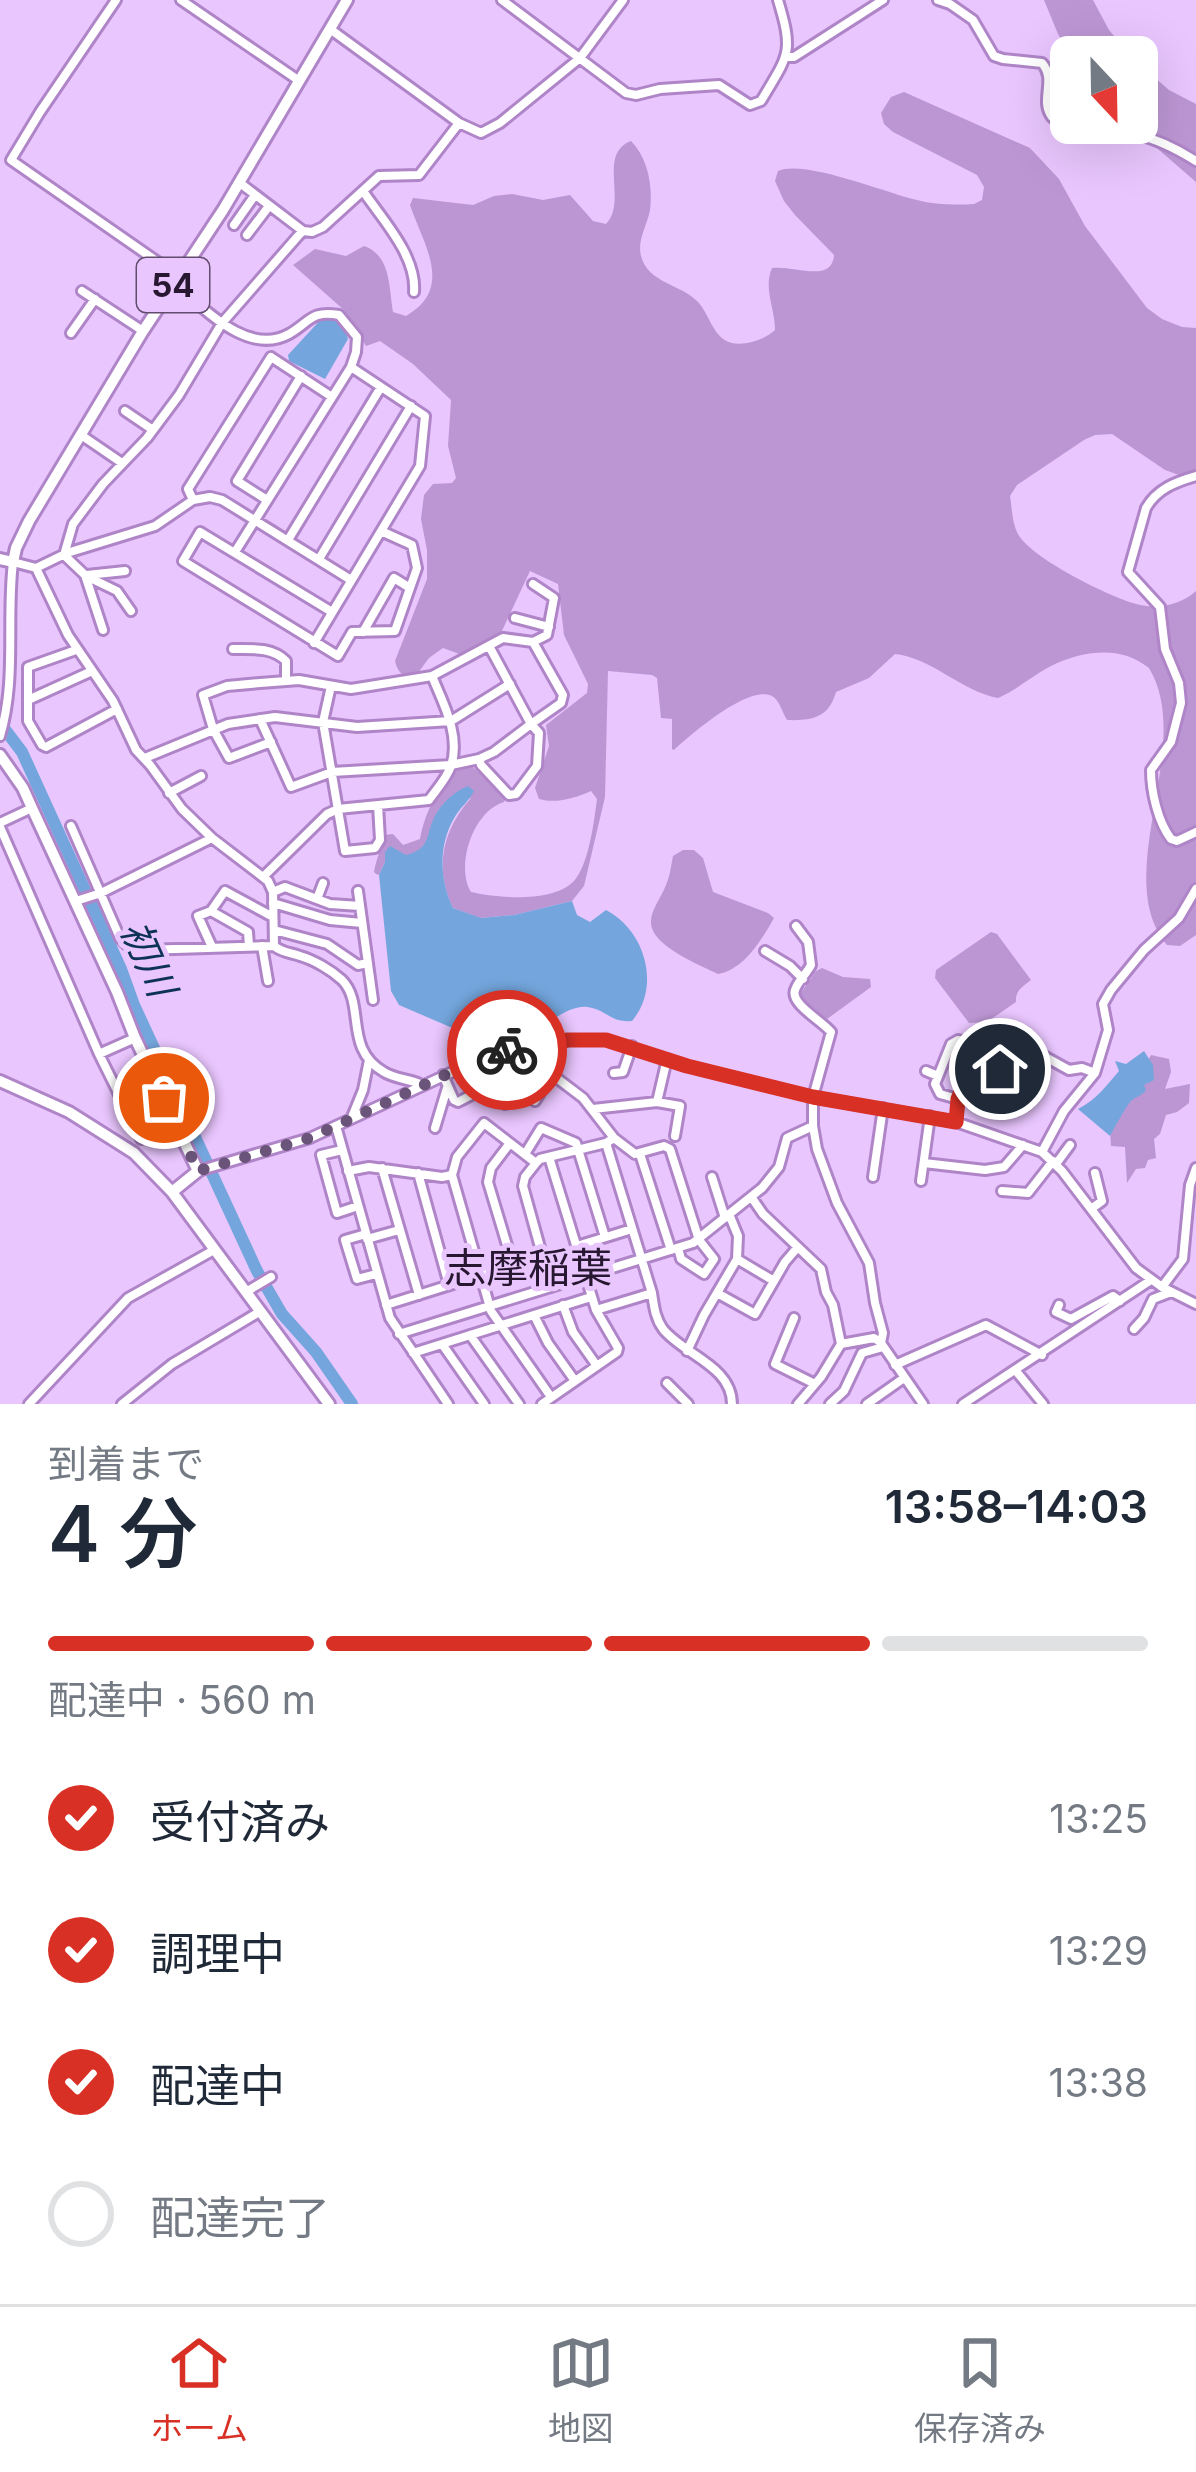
<!DOCTYPE html>
<html lang="ja">
<meta charset="utf-8">
<style>
:root{--surface:#fff;--page:#f2f2f3;--text:#1f2937;--muted:#747a83;--line:#e0e1e3;--accent:#d93025}
body{margin:0;font-family:Inter,"Noto Sans JP",sans-serif;background:var(--page);color:var(--text);height:100vh;display:flex;flex-direction:column;font-size:45px;white-space:nowrap}
*{box-sizing:border-box;margin:0}
p{font-size:39px;color:var(--muted)}
.icon{flex:none;width:66px;height:66px;fill:none;stroke:currentColor;stroke-width:2;stroke-linecap:round;stroke-linejoin:round}
.map{position:relative;height:1404px;overflow:hidden}
.panel{display:flex;flex-direction:column;background:var(--surface);flex:1}
.panel>*{flex:none}
.needle{width:78px;rotate:158deg}
.tools{position:absolute;left:1050px;top:36px;display:grid;gap:24px}
.tools a{display:grid;place-items:center;width:108px;height:108px;border-radius:18px;background:var(--surface);box-shadow:0 12px 48px #0002;font-size:60px}
.pin{position:absolute;display:grid;place-items:center;width:102px;height:102px;color:#fff;margin:-51px;border:6px solid #fff;border-radius:50%;box-shadow:0 3px 12px #0007}
.courier{position:absolute;display:grid;place-items:center;width:120px;height:120px;margin:-60px;border:9px solid #d93025;border-radius:50%;background:#fff;color:#222;box-shadow:0 3px 15px #0007}
.headline em{font-style:normal;font-weight:600}
.headline div{display:flex;flex-direction:column-reverse}
.headline{display:flex;align-items:center;justify-content:space-between;height:204px;padding:0 48px}
h1{font-size:78px;font-weight:600;line-height:90px}
.bar{display:grid;grid-template-columns:repeat(4,1fr);gap:18px 12px;align-content:center;height:144px;padding:0 48px}
.bar i{height:15px;border-radius:9px;background:var(--line)}
.bar .selected{background:var(--accent)}
.bar p{grid-column:span 4}
ol{padding:0 48px;list-style:none}
li{display:flex;align-items:center;gap:36px;height:132px}
li p{margin-inline-start:auto}
li .icon{padding:12px;border-radius:50%;background:var(--accent);color:#fff;stroke-width:4}
li:last-child{color:var(--muted)}
li i{width:66px;height:66px;border:6px solid var(--line);border-radius:50%}
.dock{display:flex;justify-content:space-around;align-items:center;height:168px;border-top:3px solid var(--line);background:var(--surface);font-size:33px;color:var(--muted)}
.dock a{display:grid;justify-items:center;gap:6px}
.dock .selected{color:var(--accent)}
.map>svg:first-child{display:block}
</style>
<div class="map">
<svg width="1196" height="1404" viewBox="0 0 1196 1404">
<rect width="100%" height="100%" fill="#e9c6fe"/>
<path fill="#bc96d3" d="M1044,0H1093L1109,30L1132,57H1072L1058,34Z
M1137,62L1169,90L1196,104V182L1128,123H1137Z
M904,92L1030,148L1059,179L1085,226L1147,308L1162,319L1182,327L1196,328V481L1165,470L1112,434L1095,435L1084,440L1017,485L1010,496C1012,508 1012,523 1018,534C1031,558 1106,595 1133,603C1154,610 1180,606 1196,591V935L1180,946L1167,945C1109,875 1196,746 1149,668C1123,647 1091,650 1062,661C1038,670 1021,688 998,698C961,691 932,658 895,654L869,678L836,692C829,717 813,721 787,720C783,714 779,699 772,696C749,684 690,735 674,750L672,749V719L661,718L657,678L652,675L608,671L605,797L584,886L572,901L514,915L480,918L453,908C434,869 442,830 471,798L439,809L426,843L418,852L385,862L379,875L376,874L374,872C376,858 382,849 384,835L393,834L403,845L420,839C424,814 443,772 468,763L506,796L504,802C473,811 455,866 471,892C497,898 551,903 573,882C589,866 594,821 597,799L591,791C575,798 557,804 539,799L535,788L549,746L546,725L587,693L588,684L564,635L558,584L530,571L500,635L462,655L443,648L429,658L415,677C402,676 398,673 395,661L427,579V550L421,519L424,495L433,484L452,483L456,478L448,446L451,400L413,364L380,341L366,346L344,310L293,265L315,249L346,256L364,246C391,255 389,288 393,312L406,316C455,288 423,244 410,205L413,198L473,205L494,196L512,194L543,200L570,195L593,221L606,224C628,202 597,154 631,141C648,158 653,186 650,210C647,226 637,240 641,256C648,283 680,284 697,301C710,314 713,339 732,343C746,346 766,339 775,330C775,308 763,289 772,268C794,265 832,284 834,255L795,215L784,201L775,181L778,171C804,159 886,193 917,200C935,205 955,205 974,204L982,200L984,187L977,175L893,132L884,124L881,113L891,97Z
M683,850H694L703,858L713,892L768,913L774,918C762,939 744,970 718,974C700,965 649,945 651,921C651,910 662,896 666,885C670,876 671,866 673,856Z
M991,932L997,934L1031,980C1022,987 1015,991 1016,1002L987,1022L969,1023L935,978L936,970Z
M822,968L843,977L870,979L871,987L827,1019L798,997L816,971Z
M1151,1055L1169,1059L1171,1072L1165,1089L1190,1084L1189,1103L1177,1112L1166,1115L1160,1134L1154,1139L1156,1158L1148,1160L1145,1168L1136,1169L1127,1183L1125,1147L1111,1146L1110,1129Z"/>
<path fill="#74a6dd" d="M324,316H334L343,321L348,339L325,379L289,361L288,355Z
M468,786L474,791C469,801 462,806 456,815C438,843 439,879 453,908L481,918L514,915L572,901L577,915L590,922L606,910C646,931 661,987 632,1021C610,1023 606,1009 587,1007C578,1006 569,1010 560,1015C531,1031 517,1032 487,1019L457,1030L399,1005L391,991L379,875L385,862V852L390,846L406,855C432,849 425,833 436,814C443,802 455,791 468,786Z
M1144,1051L1153,1065L1154,1080L1144,1085L1146,1090C1143,1095 1137,1096 1132,1100C1127,1104 1114,1129 1110,1136L1078,1109C1096,1100 1107,1085 1119,1071L1115,1061L1126,1064Z"/>
<g fill="none" stroke-linecap="round" stroke-linejoin="round">
<path stroke="#74a6dd" stroke-width="12" d="M0,723L22,752L121,969L134,1005L257,1271L282,1314L316,1352L352,1404"/>
<g stroke="#af85c8" stroke-width="14">
<path id="minor" d="M116,0L40,112L11,160L178,276
M181,0L298,80
M502,0L626,93L636,95L660,89L719,85L750,105L761,101C789,54 794,53 778,0
M938,0L950,4L973,20L994,56L1003,59L1042,63C1057,80 1039,100 1052,117C1069,137 1111,128 1135,134C1157,139 1177,149 1196,161
M330,29L459,123L481,133L500,123L580,58L623,0
M786,57H794L883,0
M240,183L303,231
M363,191C382,219 417,256 414,292
M234,225L255,195
M247,235L269,206
M174,283C203,307 247,357 289,334C310,322 311,310 339,315L357,337L356,352L351,367L235,552
M82,291L143,331
M71,333L95,299
M125,411L153,430
M81,435L122,463
M1196,476C1175,482 1157,489 1146,508L1128,572L1160,607L1165,649L1179,683L1181,703L1171,742L1151,770C1151,792 1158,822 1171,839L1177,841L1196,832
M193,500L188,489L271,357L332,397
M267,500L237,481L301,376
M288,540L381,387
M319,559L411,406
M36,568L68,635L113,701L136,750L150,765L182,809L212,838L268,881L273,892L274,946
M87,575L125,571
M86,576L117,591L131,611
M332,612L200,532L183,561L338,656L352,632L395,631L417,568L412,545L381,531
M515,618L549,627
M103,630L85,575L64,555L73,524L103,484L147,438L179,395L222,323L298,236L303,231L312,232L323,227L379,176L419,175L459,123
M363,632L394,578L410,588
M314,643L420,466L425,416L351,367
M233,649C252,649 272,647 286,661V681
M76,650L28,667V721L42,745L46,747L117,709
M331,686L323,722L345,851L375,848L380,840L378,805
M28,700L92,671
M260,719L291,787L332,772L451,765L479,759L494,752L531,724L489,646
M0,736C17,679 6,621 13,562L36,568L67,553L155,526L193,500L210,497L222,500L351,580
M271,742L229,758L213,729L203,695L227,686L260,683L299,680L351,689L432,676L503,638L533,642L547,635L554,598L533,584
M145,758L228,724L275,717L357,727L451,721L510,684
M479,759L481,765L509,795L516,794L537,766L539,733L531,724L561,703L563,695L533,642
M169,793L201,776
M0,823L32,808
M71,826L120,938L128,946L143,950L274,946C283,953 289,952 300,956C314,960 331,970 342,980C366,1004 343,1049 384,1072C395,1079 409,1079 420,1084
M0,827L99,1054L141,1139L175,1125
M264,876L327,814L338,809L429,800C436,790 447,778 451,766C461,735 443,703 432,676
M358,891L373,1000
M273,892L285,887L330,904L360,906
M317,899L323,883
M76,901L101,893L212,838
M273,903L330,920L362,923
M211,911L248,932L249,946
M796,926L808,942L811,965C807,973 798,981 795,990C790,1004 821,1020 831,1032L813,1097V1126L817,1149L837,1203L869,1263L875,1303L883,1333L881,1343L923,1404
M274,930L327,944L358,965L368,963
M262,946L268,981
M212,947L198,916L211,911L225,891L273,917
M765,951L790,966L803,979
M543,1044L554,1076L583,1098L614,1138L635,1154L664,1146L670,1149L699,1240L714,1259L704,1274L681,1259L678,1248
M99,1054L135,1038
M926,1071L938,1076
M614,1073L623,1072L632,1046
M443,1075L454,1100L458,1102L485,1088L473,1062
M964,1084L985,1094L989,1092L1010,1047
M484,1090L505,1104
M958,1099L940,1094L935,1084L951,1044L958,1040L981,1045
M535,1101L553,1072
M657,1102L667,1059
M593,1109L657,1102L680,1106L675,1136
M352,1117L363,1090L369,1060
M956,1122L958,1099L981,1045L997,1048L1022,1044L1069,1070L1082,1068L1095,1073
M336,1126L390,1318L448,1404
M435,1128L447,1088
M510,1143L491,1168L488,1182L513,1265
M606,1143L652,1293C654,1306 655,1318 663,1329C684,1355 732,1366 732,1404
M342,1150L321,1155L337,1213L358,1206
M1042,1152L1064,1111L1095,1073L1108,1030L1103,1004L1111,990L1144,950L1179,918L1196,889
M525,1154L541,1128L576,1143L605,1237
M640,1154L671,1250
M536,1163L525,1177L523,1186L551,1287
M924,1163L985,1170L1004,1167L1023,1145
M1056,1164L1070,1145
M382,1168L419,1295
M198,1171L310,1138L489,1055L568,1040H606L687,1066L813,1097L956,1122L1042,1152L1062,1171L1136,1268L1162,1287L1196,1304
M348,1171L369,1167L442,1177L452,1175
M418,1173L449,1285
M712,1177L725,1218
M873,1177L883,1108
M921,1181L930,1116
M1002,1191L1028,1193L1053,1161
M752,1198L763,1214L821,1269L826,1292L833,1305L841,1344L821,1377L798,1404
M1091,1209L1102,1201L1095,1173
M366,1234L345,1240L357,1279L376,1274
M367,1239L399,1230
M577,1246L632,1229
M737,1259L774,1281
M1162,1287L1183,1259L1190,1185L1196,1168
M246,1292L271,1277
M717,1293L755,1314L785,1262L797,1248
M386,1305L542,1256
M563,1305L573,1332L597,1366
M1059,1305L1056,1312L1071,1319L1113,1296L1120,1301
M596,1310L652,1293
M534,1315L548,1343L575,1381
M794,1318L775,1364L815,1384
M1134,1329L1144,1318L1153,1299L1171,1292
M399,1334L693,1243L762,1188L779,1167L787,1138L813,1126
M470,1335L519,1404
M442,1344L484,1404
M841,1344L874,1338L880,1342
M687,1351L704,1315L737,1259L738,1236L729,1214
M413,1353L591,1297
M895,1365L986,1325L1042,1355
M1016,1371L1043,1404
M667,1383L688,1404
M551,1397L491,1311L452,1175L457,1157L484,1123L536,1163L540,1159L606,1143L614,1138
M29,1404L128,1298L214,1250
M122,1404L172,1364L259,1312
M542,1404L617,1352L618,1348L596,1310L549,1157
M830,1404L844,1391L862,1353L883,1347
M867,1404L904,1378
M963,1404L1151,1280"/>
</g>
<g stroke="#af85c8" stroke-width="16">
<path id="major" d="M0,559L13,562L16,548L29,521L143,331L223,210L347,0
M0,755L23,788L32,808L117,992L135,1038L198,1171L172,1192
M0,1081L69,1112L134,1153L172,1192L329,1404"/>
</g>
<use href="#minor" stroke="#fff" stroke-width="8"/>
<use href="#major" stroke="#fff" stroke-width="10"/>
</g>
<g fill="none" stroke-linecap="round" stroke-linejoin="round">
<path stroke="#6b5479" stroke-width="12" stroke-dasharray="0 21.6" d="M164,1098L198,1171L310,1138L473,1062L507,1050"/>
<path stroke="#d93025" stroke-width="15" d="M507,1050L568,1040H606L687,1066L813,1097L956,1122L958,1099L964,1084L985,1094L989,1092L1000,1069"/>
</g>
<g text-anchor="middle" dominant-baseline="central" stroke-width="10" stroke-linejoin="round" paint-order="stroke">
<rect fill="#e9c6fe" stroke="#614c6e" stroke-width="3" x="137" y="258" width="72" height="54" rx="9"/>
<g font-size="33" font-weight="bold" fill="#271731">
<text x="173" y="285">54</text>
</g>
<g font-size="39" font-style="italic" fill="#0e3256" stroke="#e9c6fe">
<text transform="translate(149 958) rotate(66)">初川</text>
</g>
<g font-size="42" fill="#271731" stroke="#e9c6fe">
<text x="528" y="1267">志摩稲葉</text>
</g>
</g>
</svg>
<div class="tools">
<a><svg class="needle" viewBox="-14 -14 28 28"><path d="M0-13l5 13h-10z" fill="#e53935"/><path d="M0 13l5-13h-10z" fill="#747a83"/></svg></a>
</div>
<div class="pin" style="left:164px;top:1098px;background:#ea580c"><svg class="icon" aria-label="bag" viewBox="0 0 24 24"><path d="M5 8h14l-1 12H6zM9 8a3 3 0 0 1 6 0"/></svg></div>
<div class="pin" style="left:1000px;top:1069px;background:#1f2937"><svg class="icon" aria-label="home" viewBox="0 0 24 24"><path d="M3 11l9-7 9 7M6 9v11h12V9"/></svg></div>
<div class="courier" style="left:507px;top:1050px"><svg class="icon" aria-label="bike" viewBox="0 0 24 24"><circle cx="6" cy="16" r="4"/><circle cx="18" cy="16" r="4"/><path d="M6 16l4-8h5l3 8M10 8l3 8H6M13 5h3"/></svg></div>
</div>
<section class="panel">
<div class="headline"><div><h1>4 分</h1><p>到着まで</p></div><em>13:58–14:03</em></div>
<div class="bar"><i class="selected"></i><i class="selected"></i><i class="selected"></i><i></i><p>配達中 · 560 m</p></div>
<ol>
<li><svg class="icon" aria-label="check" viewBox="0 0 24 24"><path d="M5 12l5 5 9-10"/></svg>受付済み<p>13:25</p></li>
<li><svg class="icon" aria-label="check" viewBox="0 0 24 24"><path d="M5 12l5 5 9-10"/></svg>調理中<p>13:29</p></li>
<li><svg class="icon" aria-label="check" viewBox="0 0 24 24"><path d="M5 12l5 5 9-10"/></svg>配達中<p>13:38</p></li>
<li><i></i>配達完了</li>
</ol>
</section>
<nav class="dock">
<a class="selected"><svg class="icon" aria-label="home" viewBox="0 0 24 24"><path d="M3 11l9-7 9 7M6 9v11h12V9"/></svg>ホーム</a>
<a><svg class="icon" aria-label="map" viewBox="0 0 24 24"><path d="M3 6l6-2 6 2 6-2v14l-6 2-6-2-6 2zM9 4v14M15 6v14"/></svg>地図</a>
<a><svg class="icon" aria-label="saved" viewBox="0 0 24 24"><path d="M7 4h10v16l-5-4-5 4z"/></svg>保存済み</a>
</nav>
